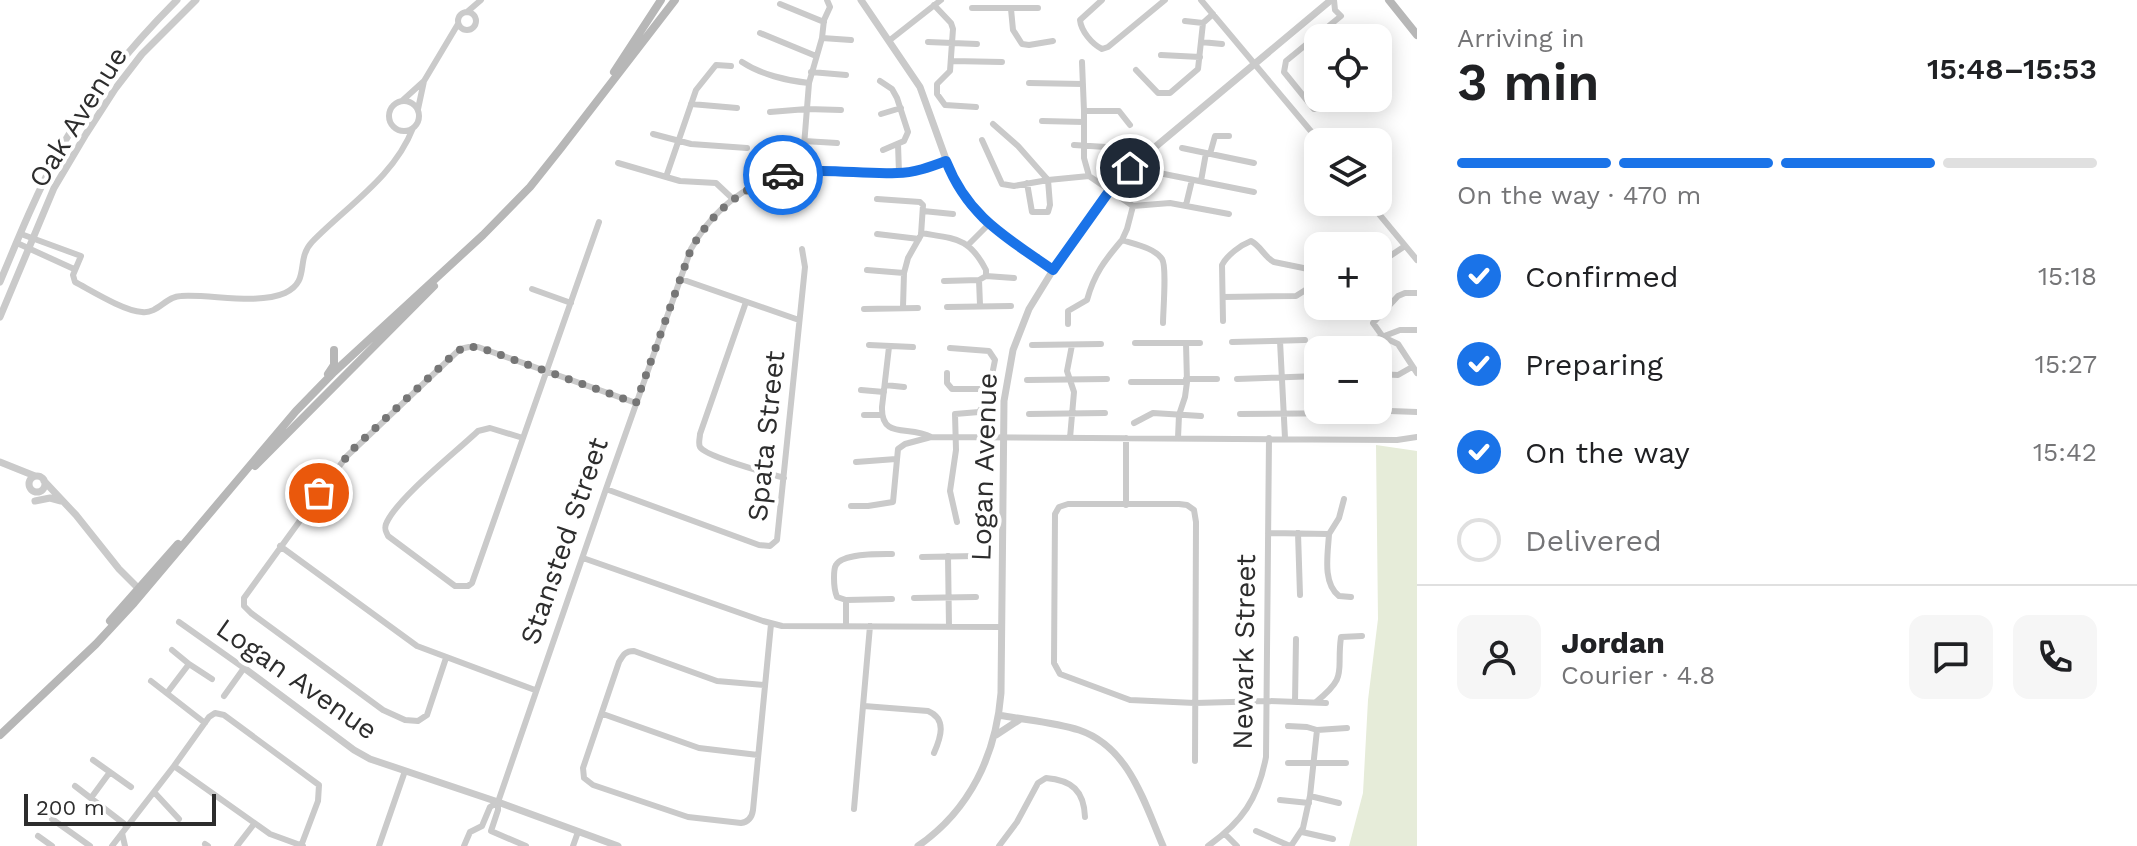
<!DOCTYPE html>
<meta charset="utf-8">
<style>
:root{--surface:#fff;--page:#f6f6f6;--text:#202124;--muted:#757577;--line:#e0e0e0;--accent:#1a73e8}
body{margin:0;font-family:"Work Sans",sans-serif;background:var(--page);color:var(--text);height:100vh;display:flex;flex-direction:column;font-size:30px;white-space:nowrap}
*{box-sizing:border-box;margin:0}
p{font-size:26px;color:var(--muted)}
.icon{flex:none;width:44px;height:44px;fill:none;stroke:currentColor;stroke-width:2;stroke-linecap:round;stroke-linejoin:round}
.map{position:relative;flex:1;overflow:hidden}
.sheet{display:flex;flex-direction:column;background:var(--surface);width:720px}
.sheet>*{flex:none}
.fabs{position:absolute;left:1304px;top:24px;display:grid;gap:16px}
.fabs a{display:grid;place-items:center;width:88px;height:88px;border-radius:16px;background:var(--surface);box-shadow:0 4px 20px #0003;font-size:40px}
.scale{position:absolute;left:24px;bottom:20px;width:192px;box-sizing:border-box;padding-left:8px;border:4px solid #2d2d2d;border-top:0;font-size:22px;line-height:28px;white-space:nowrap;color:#2d2d2d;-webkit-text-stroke:6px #fff;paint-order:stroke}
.pin{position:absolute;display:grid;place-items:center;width:68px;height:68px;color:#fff;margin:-34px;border:4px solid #fff;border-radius:50%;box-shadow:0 2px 8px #0007}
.courier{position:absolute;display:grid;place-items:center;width:80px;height:80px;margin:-40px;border:6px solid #1a73e8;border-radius:50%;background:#fff;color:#222;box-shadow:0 2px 10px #0007}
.head em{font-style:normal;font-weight:600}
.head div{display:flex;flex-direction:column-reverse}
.head{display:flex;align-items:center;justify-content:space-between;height:136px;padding:0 40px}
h1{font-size:52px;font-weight:600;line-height:60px}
.bar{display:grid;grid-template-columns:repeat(4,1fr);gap:12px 8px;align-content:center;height:96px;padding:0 40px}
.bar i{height:10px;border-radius:6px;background:var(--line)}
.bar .active{background:var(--accent)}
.bar p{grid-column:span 4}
.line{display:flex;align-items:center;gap:20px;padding:0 40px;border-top:2px solid var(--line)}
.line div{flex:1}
.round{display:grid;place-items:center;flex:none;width:84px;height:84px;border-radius:16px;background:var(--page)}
ol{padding:0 40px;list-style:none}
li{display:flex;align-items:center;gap:24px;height:88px}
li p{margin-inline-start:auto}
li .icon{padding:8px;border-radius:50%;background:var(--accent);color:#fff;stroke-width:4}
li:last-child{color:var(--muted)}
li i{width:44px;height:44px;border:4px solid var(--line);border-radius:50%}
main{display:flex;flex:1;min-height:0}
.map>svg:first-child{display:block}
</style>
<main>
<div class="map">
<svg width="1417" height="846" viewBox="0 0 1417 846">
<rect width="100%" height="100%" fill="#fff"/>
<path fill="#e6ecd9" d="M1376,445L1417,451V846H1349L1363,793L1368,700L1378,619Z"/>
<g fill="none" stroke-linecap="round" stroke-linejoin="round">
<path stroke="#cacaca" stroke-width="6" d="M1102,0L1080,20C1081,31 1092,44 1102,49L1108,47L1165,0
M1201,0L1320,142
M1334,0L1335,10L1341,16L1286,61L1284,72L1314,109H1322L1338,98
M780,4L824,22
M934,5L951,23L953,29L950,71L937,84V94L945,105L976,107
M972,8H1038
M1011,9L1013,30L1022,44L1029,45L1053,41
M467,12L481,0
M458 21a9 9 0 1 1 18 0a9 9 0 1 1-18 0Z
M1185,21L1203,23
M760,33L816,56
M822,38L851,40
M890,40L941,0
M928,42L977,44
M1201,42L1222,44
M1161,55L1200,57
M952,61L1002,62
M742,62C760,74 787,81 809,83
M1082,62L1084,111V158L1089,176L1133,206L1170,203L1229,214
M1136,70L1158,93H1170L1198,69L1203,23L1213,14
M811,72L846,75
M880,81L892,89L897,98L908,132L904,141L883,150
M1029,83L1083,84
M403,100L424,81
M389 116a15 15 0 1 1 30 0a15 15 0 1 1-30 0Z
M691,104L737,108
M418,109L424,81L458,24
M1084,111H1119L1130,125
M770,112L807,109L841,110
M881,114L901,108
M1042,121L1084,122
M993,124L1018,146L1048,180L1050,205L1048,212H1032L1027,183
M653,134L691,144L747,148
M982,140L1002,184L1014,186L1048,180L1089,176
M804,141L837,143
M898,144L899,173
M1074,145L1106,147
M768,148L803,146
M1182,148L1254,163
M1210,154L1215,136H1229
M618,163L680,181L716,183L733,199
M802,171L809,83L822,38L824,20L830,7L827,0
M1154,172L1254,192
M666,177L696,90L716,65L731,66
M1201,181L1206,153
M877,199L920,202L923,205L921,235L908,258L904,273L903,307
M1369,202L1417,260
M1186,205L1192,180
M923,211L953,214
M921,233C956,239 969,237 986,270V276L979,280L944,281
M21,234L81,256L73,275L75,282C92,291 124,311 142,312C158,314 166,296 181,296C211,294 258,305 285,293C311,281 295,260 312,242C347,206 394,177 413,128
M877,234L919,239
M1122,240L1127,229L1133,206
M17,243L74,269
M969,244L989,224
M1378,264L1405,246
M867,270L904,273
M986,276L1014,278
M681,279L799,320
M979,280L980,305
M532,289L571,303
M1417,293H1405L1398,296L1373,323L1383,337L1398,344L1417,373
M1223,297L1296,296L1318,282
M746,302L700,434C700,438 698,443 700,447C706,457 771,474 784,478
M947,307L1011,306
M864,309L918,308
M1223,321L1222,265C1227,255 1241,245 1251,241C1261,246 1264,257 1274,262L1318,271
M1068,324V311L1087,300C1094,274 1105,260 1122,240C1134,244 1155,248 1162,259C1167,266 1163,312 1163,323
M1280,341L1285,438
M1348,341L1374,340L1400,330H1417
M1232,342L1305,340
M1135,343H1200
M869,345L913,347
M1032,345L1101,344
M889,347L882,407C881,440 909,425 931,437
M950,348L989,351L995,360L987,400L979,412L955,414L956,450L950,491L957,522
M947,373V383L952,389H990
M1378,374L1398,375L1412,367
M1186,379H1217
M1237,379L1318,376
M1027,380L1107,379
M1131,382H1187
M885,385L904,387
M861,390L884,392
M1390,411L1417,412
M1029,414L1105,413
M1240,414L1363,413
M864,415H882
M1134,423L1153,413L1201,416
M523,438L490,428L478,431C456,452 396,499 386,524C384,530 386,531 388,536L455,586H468L472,583L599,222
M1070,438L1074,392L1067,371L1072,345
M1178,438L1179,415L1185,397L1187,382L1186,343
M856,462L896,459
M606,489L759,545L770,546L777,540L805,267L802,249
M1126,505V438
M851,506H868L893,502L898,449L905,444L931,437L1397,440L1417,437
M1268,533L1329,534
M1298,533L1300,595
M1329,534C1328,553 1322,583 1339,596L1351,597
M1329,534L1339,518L1344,499
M280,546L417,646L535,690
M948,556L949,627
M922,557L976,556
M583,558L763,621L782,626L1001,627
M914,598L976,597
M846,600L892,599
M179,622L244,668L224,696
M846,626V600L837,597C834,590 834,585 834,578C834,574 834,568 836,565C843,553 880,554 892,554
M446,658L427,715L418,721L405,720L383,710L251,613L244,606V598L346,457L460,349L469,347H478L636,403
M189,664L212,679
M151,681L205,723
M765,685L717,681L634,651C625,651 623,655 619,662L583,768L584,778L593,785L688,817L741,823C748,822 752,817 753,810L771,624
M167,693L189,664L172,650
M1295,702L1296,639
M1316,702C1349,675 1336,673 1341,637L1362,636
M864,706L928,711C947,719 941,737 934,753
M603,714L699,748L758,755
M1288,726L1307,727L1317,730L1347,728
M93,760L131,787
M1195,761C1195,681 1196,602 1196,522L1194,510L1187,505L1179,504H1068L1059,507L1055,514L1054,663L1060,674L1130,700L1195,703L1267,701L1326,703
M1288,763H1346
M174,766L270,834L303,846
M75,786L127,826
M154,792L179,819
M1310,796L1339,803
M91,798L110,772
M1280,800L1309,803
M854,809L870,626
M52,819L90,846
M1256,831L1290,846
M1302,832L1333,839
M122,833L125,846
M1225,834L1237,846
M38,836L52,846
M205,844L208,846
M112,846L174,766L209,717L215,713L224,715L319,785L318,801L301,846
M237,846L254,824
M379,846L405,771
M464,846L470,832L482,826L490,807L498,802
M526,846L491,831L498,810V802L606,489L691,249C722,193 771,168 835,170C880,171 903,177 946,161
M573,846L578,832
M999,846L1017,822L1038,783L1046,778C1072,780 1084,791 1085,817
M1208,846C1242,822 1258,799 1266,757L1269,438
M1291,846L1303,828L1310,796L1317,730"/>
<path stroke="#cacaca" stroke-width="7" d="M861,0L920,87L951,173L970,205L989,224L1053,270
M0,282C19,236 38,190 62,146C93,92 133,44 177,0
M0,317L54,188L86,134L115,89L142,54L196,0
M0,462L35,476
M29 484a8 8 0 1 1 16 0a8 8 0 1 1-16 0Z
M44,481L76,515L119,569L141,591
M35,501L50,498L61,501
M244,668L354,750L370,759L498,802L618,846
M999,715C1025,720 1054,722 1079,730C1129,747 1144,802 1163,846
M996,735L1019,720
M918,846C970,810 996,755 1001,693L1004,401L1013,350L1029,309L1053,270L1094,212L1130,168L1331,0"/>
<path stroke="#b7b7b7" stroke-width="8" d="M1389,0L1417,35
M614,72L661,0
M328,374L334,365V350
M255,466L434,286
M110,621L178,544
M0,735L96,644L134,603L296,411L334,372L483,235L530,187L561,148L675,0"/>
</g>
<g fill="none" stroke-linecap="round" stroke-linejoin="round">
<path stroke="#767676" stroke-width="8" stroke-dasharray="0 14.4" d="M319,493L351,451L454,354L464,347H478L636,403L691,249C712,212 742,187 783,175"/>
<path stroke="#1a73e8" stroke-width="10" d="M783,175C822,166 858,175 897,173C914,173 930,167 946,161C968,217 1006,237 1053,270L1110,190L1130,168"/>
</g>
<g text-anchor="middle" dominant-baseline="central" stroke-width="8" stroke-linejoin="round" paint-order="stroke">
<g font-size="28" fill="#2d2d2d" stroke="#fff">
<text transform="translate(78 117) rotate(-58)">Oak Avenue</text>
<text transform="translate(766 436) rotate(-84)">Spata Street</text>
<text transform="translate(984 467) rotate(-88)">Logan Avenue</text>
<text transform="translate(564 541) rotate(-71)">Stansted Street</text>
<text transform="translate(1244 652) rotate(-89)">Newark Street</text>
<text transform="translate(297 679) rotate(35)">Logan Avenue</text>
</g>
</g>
</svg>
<div class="fabs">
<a><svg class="icon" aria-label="locate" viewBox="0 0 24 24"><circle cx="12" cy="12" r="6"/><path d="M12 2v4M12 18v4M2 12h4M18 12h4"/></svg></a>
<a><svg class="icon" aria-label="layers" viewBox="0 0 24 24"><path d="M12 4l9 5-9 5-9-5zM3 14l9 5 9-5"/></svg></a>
<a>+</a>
<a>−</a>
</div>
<div class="scale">200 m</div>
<div class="pin" style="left:319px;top:493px;background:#ea580c"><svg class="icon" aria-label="bag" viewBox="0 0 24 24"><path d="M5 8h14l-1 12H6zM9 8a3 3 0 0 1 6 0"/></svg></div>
<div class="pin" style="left:1130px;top:168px;background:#1f2937"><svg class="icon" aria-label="home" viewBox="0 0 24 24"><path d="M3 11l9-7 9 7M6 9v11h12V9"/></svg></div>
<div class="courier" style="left:783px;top:175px"><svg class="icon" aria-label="car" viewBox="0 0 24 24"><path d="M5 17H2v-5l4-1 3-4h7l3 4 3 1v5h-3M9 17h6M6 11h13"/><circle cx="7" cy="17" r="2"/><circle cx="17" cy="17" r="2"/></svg></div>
</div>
<section class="sheet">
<div class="head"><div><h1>3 min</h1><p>Arriving in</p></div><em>15:48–15:53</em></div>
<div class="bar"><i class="active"></i><i class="active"></i><i class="active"></i><i></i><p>On the way · 470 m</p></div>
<ol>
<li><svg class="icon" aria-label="check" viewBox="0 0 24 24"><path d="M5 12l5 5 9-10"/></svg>Confirmed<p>15:18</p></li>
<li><svg class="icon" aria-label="check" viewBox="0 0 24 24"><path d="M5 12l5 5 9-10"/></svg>Preparing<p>15:27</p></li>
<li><svg class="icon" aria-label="check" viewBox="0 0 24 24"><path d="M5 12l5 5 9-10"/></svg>On the way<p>15:42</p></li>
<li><i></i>Delivered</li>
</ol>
<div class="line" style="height:144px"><a class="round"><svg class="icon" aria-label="person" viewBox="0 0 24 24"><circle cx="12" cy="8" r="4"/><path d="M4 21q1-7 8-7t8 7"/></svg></a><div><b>Jordan</b><p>Courier · 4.8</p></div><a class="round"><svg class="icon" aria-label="chat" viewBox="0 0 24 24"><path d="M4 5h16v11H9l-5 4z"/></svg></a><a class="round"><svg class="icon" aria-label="phone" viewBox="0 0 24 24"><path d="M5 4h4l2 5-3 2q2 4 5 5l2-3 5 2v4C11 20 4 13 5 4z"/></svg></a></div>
</section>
</main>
